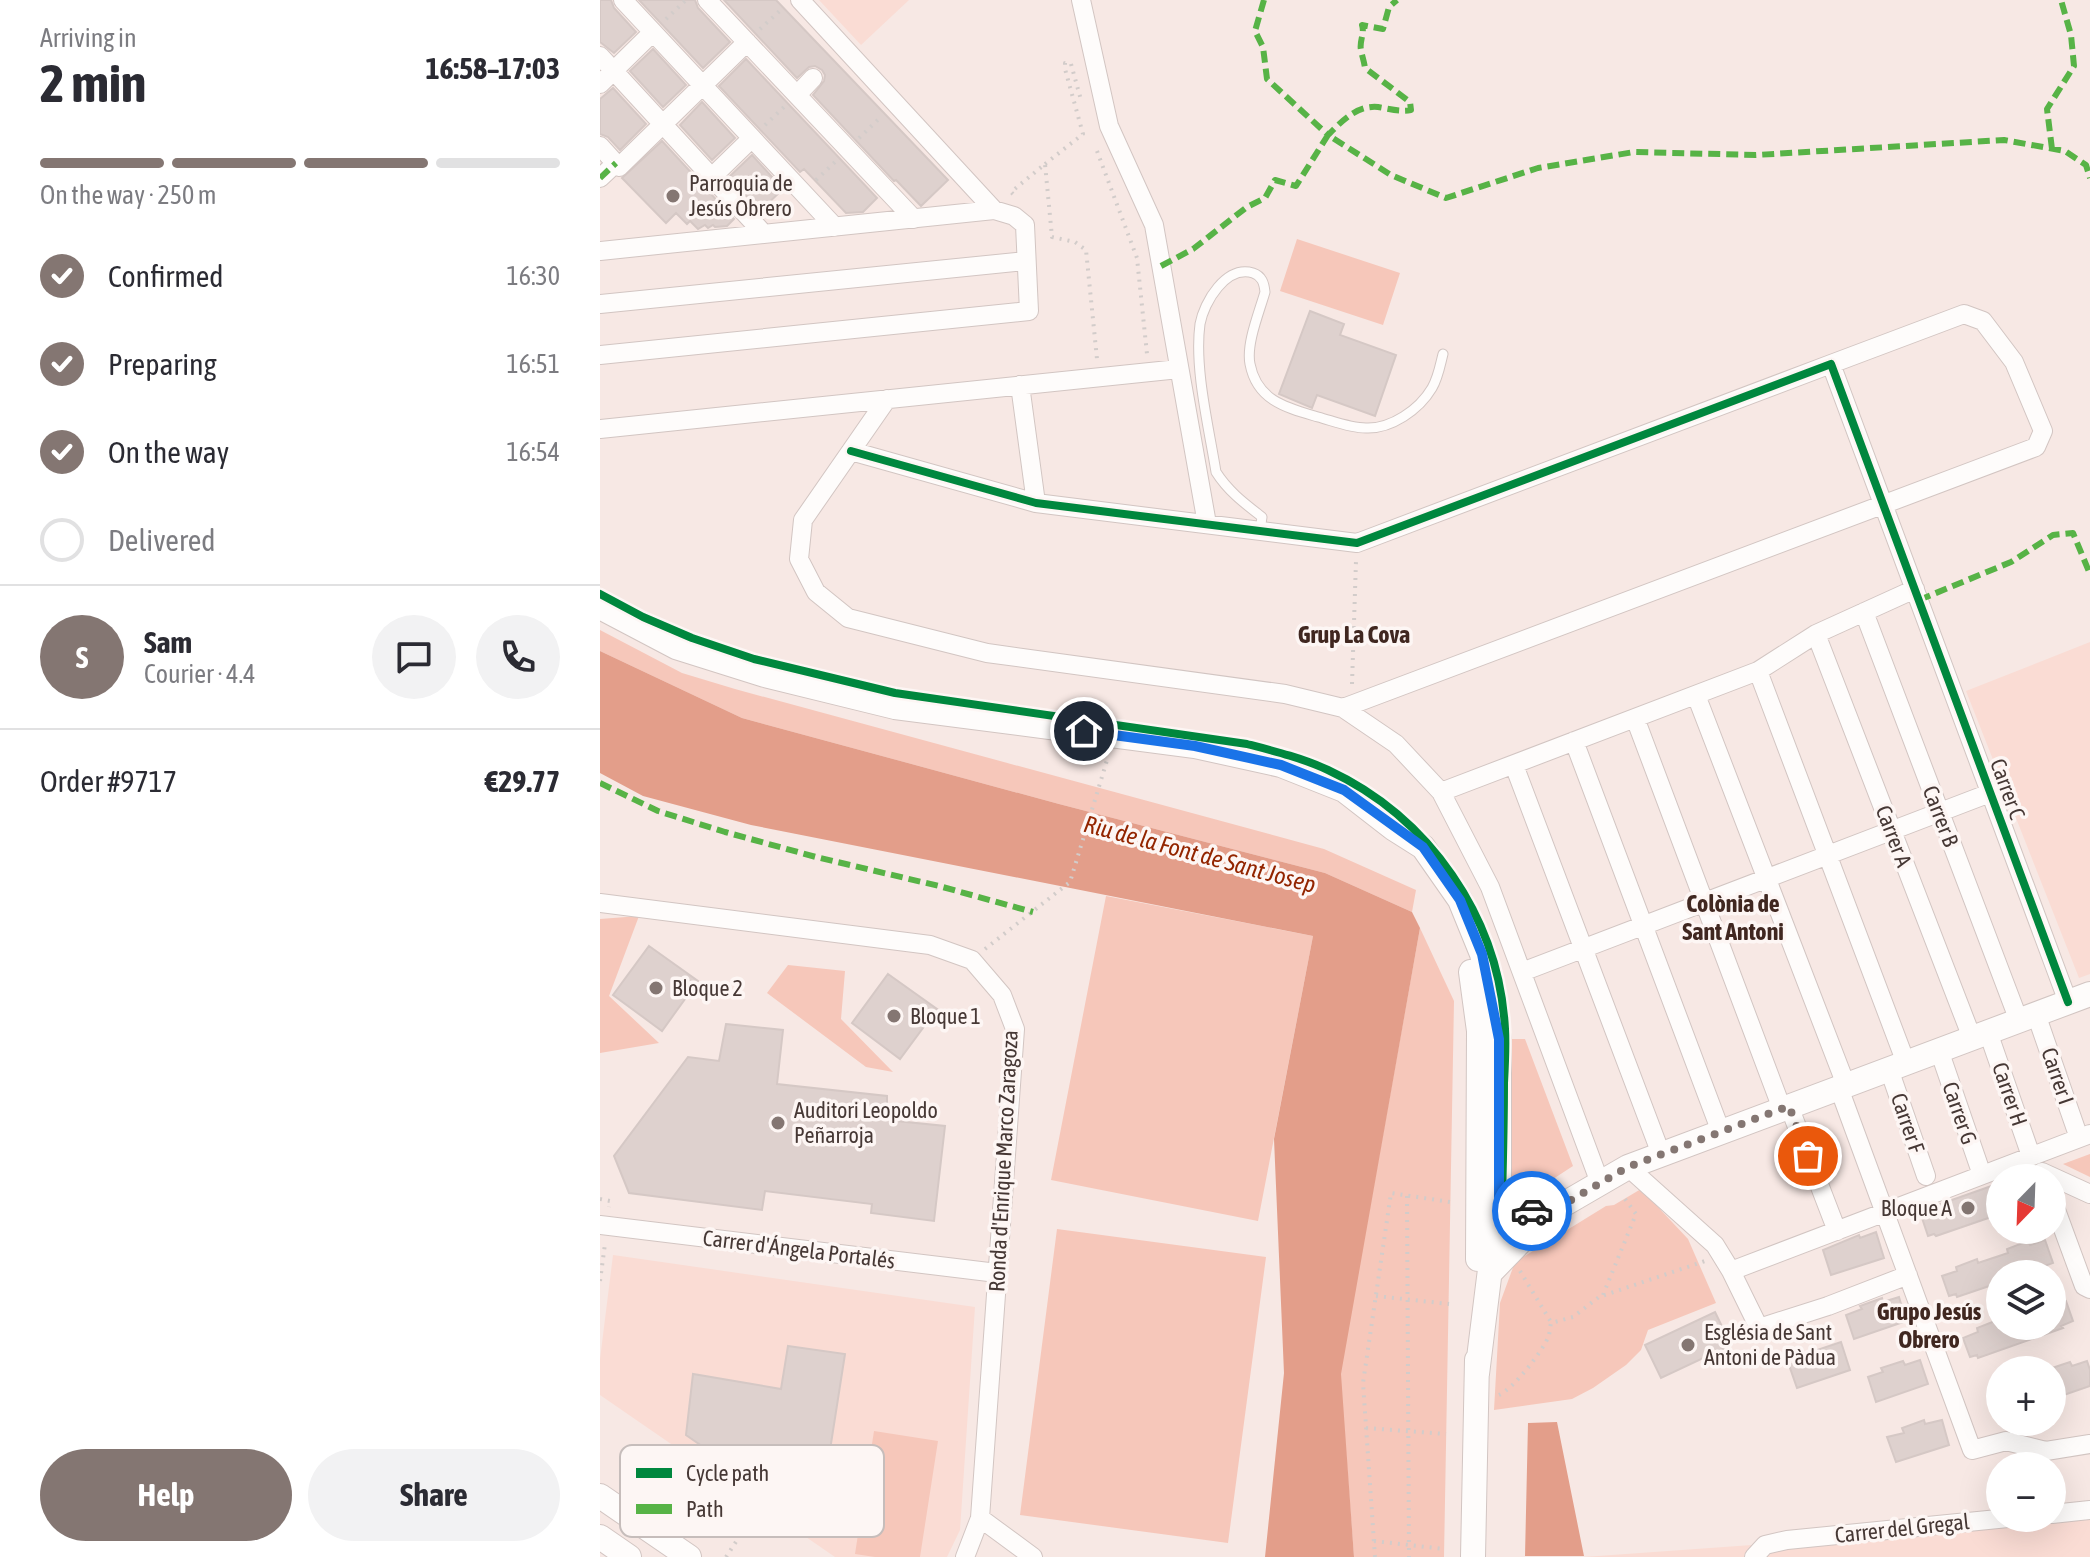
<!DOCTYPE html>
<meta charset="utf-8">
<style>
:root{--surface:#fff;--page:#f2f2f3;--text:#2b2b33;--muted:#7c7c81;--line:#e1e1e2;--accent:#847672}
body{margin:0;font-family:"Asap Condensed",sans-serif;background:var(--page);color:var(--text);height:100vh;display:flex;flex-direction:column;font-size:30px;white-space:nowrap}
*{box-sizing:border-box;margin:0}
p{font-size:26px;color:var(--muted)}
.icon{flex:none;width:44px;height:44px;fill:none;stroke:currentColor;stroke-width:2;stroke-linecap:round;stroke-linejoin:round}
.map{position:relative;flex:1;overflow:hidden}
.drawer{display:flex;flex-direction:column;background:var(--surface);width:600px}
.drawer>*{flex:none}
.needle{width:52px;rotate:203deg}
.fabs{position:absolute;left:1386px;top:1164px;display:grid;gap:16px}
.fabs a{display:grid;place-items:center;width:80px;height:80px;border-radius:50%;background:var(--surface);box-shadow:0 8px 32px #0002;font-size:40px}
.pin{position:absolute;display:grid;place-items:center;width:68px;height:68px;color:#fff;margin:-34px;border:4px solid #fff;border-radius:50%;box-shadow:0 2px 8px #0007}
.courier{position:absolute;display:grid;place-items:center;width:80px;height:80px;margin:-40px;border:6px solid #1a73e8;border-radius:50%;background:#fff;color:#222;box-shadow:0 2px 10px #0007}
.headline em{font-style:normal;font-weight:700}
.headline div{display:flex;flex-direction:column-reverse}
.headline{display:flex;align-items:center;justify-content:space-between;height:136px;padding:0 40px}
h1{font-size:52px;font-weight:700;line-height:60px}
.bar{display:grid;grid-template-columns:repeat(4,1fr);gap:12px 8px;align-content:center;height:96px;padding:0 40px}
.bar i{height:10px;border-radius:6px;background:var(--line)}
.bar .on{background:var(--accent)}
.bar p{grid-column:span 4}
.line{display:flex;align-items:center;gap:20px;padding:0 40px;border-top:2px solid var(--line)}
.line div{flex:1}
.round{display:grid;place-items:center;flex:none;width:84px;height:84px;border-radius:42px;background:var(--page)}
ol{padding:0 40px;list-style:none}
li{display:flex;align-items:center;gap:24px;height:88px}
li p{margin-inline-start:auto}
li .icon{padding:8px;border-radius:50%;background:var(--accent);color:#fff;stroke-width:4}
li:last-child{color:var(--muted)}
li i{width:44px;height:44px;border:4px solid var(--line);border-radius:50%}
.button{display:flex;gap:16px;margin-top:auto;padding:16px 40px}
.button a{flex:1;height:92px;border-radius:48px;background:var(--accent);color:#fff;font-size:32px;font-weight:700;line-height:92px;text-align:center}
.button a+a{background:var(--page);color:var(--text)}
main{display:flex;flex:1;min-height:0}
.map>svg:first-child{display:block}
</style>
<main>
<section class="drawer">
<div class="headline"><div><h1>2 min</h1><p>Arriving in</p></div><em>16:58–17:03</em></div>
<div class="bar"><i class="on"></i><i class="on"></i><i class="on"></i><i></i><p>On the way · 250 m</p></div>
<ol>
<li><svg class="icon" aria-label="check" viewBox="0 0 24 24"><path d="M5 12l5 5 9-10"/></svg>Confirmed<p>16:30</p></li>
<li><svg class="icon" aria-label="check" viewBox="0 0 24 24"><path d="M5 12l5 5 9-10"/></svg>Preparing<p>16:51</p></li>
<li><svg class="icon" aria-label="check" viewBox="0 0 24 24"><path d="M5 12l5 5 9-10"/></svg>On the way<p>16:54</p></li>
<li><i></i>Delivered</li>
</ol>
<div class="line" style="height:144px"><b class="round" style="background:var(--accent);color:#fff">S</b><div><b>Sam</b><p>Courier · 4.4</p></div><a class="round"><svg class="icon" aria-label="chat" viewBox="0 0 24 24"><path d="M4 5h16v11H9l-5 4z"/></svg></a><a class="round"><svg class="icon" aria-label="phone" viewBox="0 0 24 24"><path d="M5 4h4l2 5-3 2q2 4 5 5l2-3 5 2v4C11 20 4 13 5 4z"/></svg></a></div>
<div class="line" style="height:104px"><div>Order #9717</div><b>€29.77</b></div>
<div class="button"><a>Help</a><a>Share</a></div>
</section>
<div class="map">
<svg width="1490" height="1557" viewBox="0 0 1490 1557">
<rect width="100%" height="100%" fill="#f7e8e4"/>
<path fill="#fadcd4" d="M219,0H309L261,45Z
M1490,642V974L1479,978L1366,691Z
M13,1255L375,1307L360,1530L347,1557H235L0,1395V1359Z
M1490,1508V1557H984L1180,1543L1413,1518H1452Z"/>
<path fill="#f6c7ba" d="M697,239L800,273L783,325L680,291Z
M0,630L82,673L135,689L724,849L816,890L812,912L725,873L459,804L142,718L0,651Z
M506,896L713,936L658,1221L451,1180Z
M39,916L9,996L59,1043L0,1053V919Z
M820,928L854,1001L844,1557H754L740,1374Z
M188,965L245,971L241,1019L293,1072L266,1067L167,993Z
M899,1039H925L973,1166L930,1194L910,1184Z
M1490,1154V1177L1463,1164Z
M1041,1189L1088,1239L1116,1303L1048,1330L1041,1350L1026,1365L993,1388L972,1399L894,1410L900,1303L915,1262L1006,1206L1014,1205Z
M457,1229L666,1257L628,1543L420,1515Z
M274,1431L338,1441L320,1557H275L255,1554Z"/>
<path fill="#e39e8a" d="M0,651L142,718L459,804L725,873L812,912L820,928L741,1374L754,1557H665L684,1373L674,1139L713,936L151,825L43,796L0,773Z
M957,1422L984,1556H925L928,1423Z"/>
<path fill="#ded1ce" stroke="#d5c8c5" stroke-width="2" d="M0,0H11L14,8L36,32L14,53L0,42Z
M39,0H95L98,8L130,42L103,68Z
M124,0H176L348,180L321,206L296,180L294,181L213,95L224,81L225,75L222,70L215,66L209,67L197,78Z
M53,49L86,85L63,107L30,71Z
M146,59L277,198L263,212L246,213L204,169L200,172L119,86Z
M13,88L46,124L20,150L8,137L0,134V99Z
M102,102L135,138L112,160L80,125Z
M62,141L134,219L127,226L115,227L113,225L108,228L105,225L98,229L90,221L87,224L76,213L66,223L22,178Z
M152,155L183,189L161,210L128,178Z
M710,311L744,324L740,335L796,355L775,416L717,395L712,408L679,394Z
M49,946L98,981L62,1031L13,995Z
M288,974L337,1009L300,1059L252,1023Z
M126,1024L183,1030L177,1084L287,1096V1120L345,1126L334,1221L271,1213L272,1204L165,1191L162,1210L29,1193L14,1156L88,1057L119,1061Z
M1400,1183V1214L1336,1236L1334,1234L1328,1236L1321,1215L1336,1210L1335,1206Z
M1276,1232L1284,1258L1231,1275L1223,1250L1259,1235L1260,1238Z
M1445,1240L1453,1263L1422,1274H1400V1278L1394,1281L1395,1284L1357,1297L1356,1294L1349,1296L1342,1276L1357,1271L1356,1267L1377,1259L1378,1263L1408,1253L1407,1249L1428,1241L1430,1245Z
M1299,1297L1306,1321L1254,1339L1246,1315L1262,1309L1260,1306L1282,1298L1283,1302Z
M1466,1301L1473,1321L1461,1326L1463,1328L1378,1358L1377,1355L1370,1357L1363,1338L1378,1332L1377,1328L1400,1319V1326H1452V1306Z
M1115,1312L1131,1345L1061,1378L1045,1345Z
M1241,1342L1250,1370L1197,1388L1189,1365L1204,1359L1202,1355Z
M188,1346L245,1354L220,1514L197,1511L166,1490L170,1464L115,1455L86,1435L93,1374L181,1389Z
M1320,1360L1328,1384L1276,1402L1268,1377L1283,1372L1281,1368L1303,1361L1305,1365Z
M1487,1361L1490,1370V1386L1452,1399V1370L1449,1369L1470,1362L1472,1366Z
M1324,1420L1325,1424L1342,1420L1349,1445L1296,1462L1287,1437L1304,1433L1302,1428Z"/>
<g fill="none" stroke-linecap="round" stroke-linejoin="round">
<g stroke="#d2c5c2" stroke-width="11">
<path id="lane" d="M660,531L662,517C644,503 628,491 616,472C609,428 594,368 600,324C604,302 626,265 653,273C662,276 664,283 665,292C659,313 646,344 650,364C657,401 687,408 718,417C733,421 750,428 766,428C791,429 819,410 832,388C838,378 840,366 843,354"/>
</g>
<g stroke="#d2c5c2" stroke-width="20">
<path id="street" d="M23,0L235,227
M107,0L314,219
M200,0L394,210
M481,0L509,126L554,225L607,524
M0,56L164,234
M0,84L53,32
M197,95L213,78
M0,146L19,167L147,42
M112,177L152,138
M0,178L16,163
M0,251L394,210L414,216L425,225L429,311L0,355
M0,304L426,261
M420,385L436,503
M287,399L203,520L199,559L216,592L248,618L387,653L685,694L743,708L796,744L841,792L890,887L1000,1183
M0,429L579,369
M251,451L436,503L757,543L1231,364L1468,1002
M1264,612L1419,1021
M1216,634L1372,1038
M1158,671L1306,1063
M1096,695L1246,1085
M743,708L1436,447L1443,431L1414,362L1383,321L1364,314L1231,364
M1035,718L1182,1109
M974,741L1121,1132
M914,765L1061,1154
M841,792L1158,671L1216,634L1315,589
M0,903L330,945L372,960L402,995L415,1029L380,1518L365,1557
M922,972L1390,793
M1436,1014L1479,1138
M1388,1032L1431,1156
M1339,1050L1382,1175
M1289,1069L1326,1176
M1239,1088L1372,1450L1406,1441L1446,1451L1490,1444
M1189,1106L1237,1231
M1028,1167L1115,1245L1131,1271L1159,1328L1228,1306L1308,1275
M1442,1172L1490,1194
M1452,1199L1484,1286L1490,1289
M0,1225L397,1273
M1131,1271L1490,1134
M1452,1514L1490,1510
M380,1518L433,1557
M1154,1557L1165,1545L1187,1540L1408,1518"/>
</g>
<g stroke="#d2c5c2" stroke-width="26">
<path id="secondary" d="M0,607L76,647L165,675L295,707L595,746L681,765L744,790L793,828L823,847L860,900L882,954L899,1039V1197L877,1374
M871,972L879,1031L878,1259
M899,1197L919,1209L947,1214
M890,1273L947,1214L1028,1167L1490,994
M0,1496L89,1557
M0,1537L29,1557
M873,1557L877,1360"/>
</g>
<path stroke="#d2ccca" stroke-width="4" stroke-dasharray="2 6" stroke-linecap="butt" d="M66,19L86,0
M160,29L183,8
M165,125L185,106
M259,138L282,116
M497,151L537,258L547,354
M445,164L483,134L465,69V63L471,64L481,100
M216,180L236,161
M413,194L411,192L445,164L452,237L475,242L486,250L497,359
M752,684L756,561
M385,949L470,882L508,757
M807,1196L809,1557
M0,1199L10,1201L9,1207
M920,1271L951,1322
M0,1281L5,1244
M1003,1295L1036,1214L1022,1195
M776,1296L849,1304
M899,1395C913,1389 944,1350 949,1335C950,1331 950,1327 951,1323L973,1317L999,1297L1105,1261
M766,1428L846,1434
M774,1541L844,1549
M126,1557L147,1525
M775,1557L763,1383L791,1193L850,1202"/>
<use href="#lane" stroke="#fefcfb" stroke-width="9"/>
<use href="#street" stroke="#fefcfb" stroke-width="18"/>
<use href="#secondary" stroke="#fefcfb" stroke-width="24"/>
<path stroke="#57b346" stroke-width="6" stroke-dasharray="12 6" stroke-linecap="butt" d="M664,0L655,31L663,47L667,79L728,135C742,121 757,105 778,107C790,109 800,112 811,110L810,102L765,68C764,61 762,56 761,50C759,41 765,34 762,25L783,29L789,7L797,0
M1452,149L1447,109L1474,66L1471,35L1461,0
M0,178L16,163
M561,266L593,249L647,207L665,198L675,180L696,186L728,135L791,175L846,198L938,168L1034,152L1156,155L1404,140L1465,151L1486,165L1490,178
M1319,600L1411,562L1453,535L1473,533L1490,574
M0,783L58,811L125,832L216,857L339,886L433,912"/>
<g stroke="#fdf6f4" stroke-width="13">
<path id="cycleway" d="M251,451L436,503L757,543L1231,364L1468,1002
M0,594L43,617L92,638L154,659L295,693L647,744C674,751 702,758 728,770C829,817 899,917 905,1029C906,1047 905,1065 904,1083C904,1122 903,1161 902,1199"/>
</g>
<use href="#cycleway" stroke="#00873e" stroke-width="8"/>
</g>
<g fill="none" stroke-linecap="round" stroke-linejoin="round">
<path stroke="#847672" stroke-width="8" stroke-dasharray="0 14.4" d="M932,1211L947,1214L1028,1167L1189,1106L1208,1156"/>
<path stroke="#1a73e8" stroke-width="10" d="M484,731L595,746L681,765L744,790L823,847L860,900L882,954L899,1039V1197L919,1209L932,1211"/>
</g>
<g fill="#847672" stroke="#fdf6f4" stroke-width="3">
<circle cx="73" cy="196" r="8"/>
<circle cx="56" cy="988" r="8"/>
<circle cx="294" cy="1016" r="8"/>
<circle cx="178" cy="1123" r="8"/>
<circle cx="1368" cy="1208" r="8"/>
<circle cx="1088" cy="1345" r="8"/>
</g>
<g text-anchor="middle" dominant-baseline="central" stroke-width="7" stroke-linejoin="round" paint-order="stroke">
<g font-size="22" fill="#463835" stroke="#fdf6f4" text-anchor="start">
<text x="89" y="183">Parroquia de<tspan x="89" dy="25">Jesús Obrero</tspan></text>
<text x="72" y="988">Bloque 2</text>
<text x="310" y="1016">Bloque 1</text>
<text x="194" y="1110">Auditori Leopoldo<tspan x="194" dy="25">Peñarroja</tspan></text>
<text x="1352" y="1208" text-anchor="end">Bloque A</text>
<text x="1104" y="1332">Església de Sant<tspan x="1104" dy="25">Antoni de Pàdua</tspan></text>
</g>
<g font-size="22" fill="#463835" stroke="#fdf6f4">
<text transform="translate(1408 789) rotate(70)">Carrer C</text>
<text transform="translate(1341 816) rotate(69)">Carrer B</text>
<text transform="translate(1294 836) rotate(69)">Carrer A</text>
<text transform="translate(1458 1076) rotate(71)">Carrer I</text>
<text transform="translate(1410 1094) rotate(71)">Carrer H</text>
<text transform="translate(1360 1113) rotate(71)">Carrer G</text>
<text transform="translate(1308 1123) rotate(71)">Carrer F</text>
<text transform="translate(403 1161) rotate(-87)">Ronda d'Enrique Marco Zaragoza</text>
<text transform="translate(199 1249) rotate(7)">Carrer d'Ángela Portalés</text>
<text transform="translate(1302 1528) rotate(-6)">Carrer del Gregal</text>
</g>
<g font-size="24" font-weight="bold" fill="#402720" stroke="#fdf6f4">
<text x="754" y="634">Grup La Cova</text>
<text x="1133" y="903">Colònia de<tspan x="1133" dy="28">Sant Antoni</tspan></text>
<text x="1329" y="1311">Grupo Jesús<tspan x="1329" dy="28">Obrero</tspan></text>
</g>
<g font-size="24" font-style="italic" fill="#932500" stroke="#fdf6f4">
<text transform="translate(600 854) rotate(15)">Riu de la Font de Sant Josep</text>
</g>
</g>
<rect x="20" y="1445" width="264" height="92" rx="12" fill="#fdf6f4" stroke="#c6bdbb" stroke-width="2"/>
<rect x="36" y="1468" width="36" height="10" fill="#00873e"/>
<rect x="36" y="1504" width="36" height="10" fill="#57b346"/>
<g font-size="22" fill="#463835">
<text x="86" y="1481">Cycle path</text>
<text x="86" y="1517">Path</text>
</g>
</svg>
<div class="fabs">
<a><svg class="needle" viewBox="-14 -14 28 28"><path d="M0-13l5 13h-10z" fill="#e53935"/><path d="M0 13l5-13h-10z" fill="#7c7c81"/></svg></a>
<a><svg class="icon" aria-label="layers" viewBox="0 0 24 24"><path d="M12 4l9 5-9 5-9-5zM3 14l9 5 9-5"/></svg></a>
<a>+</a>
<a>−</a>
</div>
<div class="pin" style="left:1208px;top:1156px;background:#ea580c"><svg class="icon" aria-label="bag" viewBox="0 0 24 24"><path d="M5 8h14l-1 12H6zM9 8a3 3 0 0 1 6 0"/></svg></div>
<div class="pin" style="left:484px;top:731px;background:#1f2937"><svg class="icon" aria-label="home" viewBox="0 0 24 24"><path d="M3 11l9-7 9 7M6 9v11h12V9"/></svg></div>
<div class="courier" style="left:932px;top:1211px"><svg class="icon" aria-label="car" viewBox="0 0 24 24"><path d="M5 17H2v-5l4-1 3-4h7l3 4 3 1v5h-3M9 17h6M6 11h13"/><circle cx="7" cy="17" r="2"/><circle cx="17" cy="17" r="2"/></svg></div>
</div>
</main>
